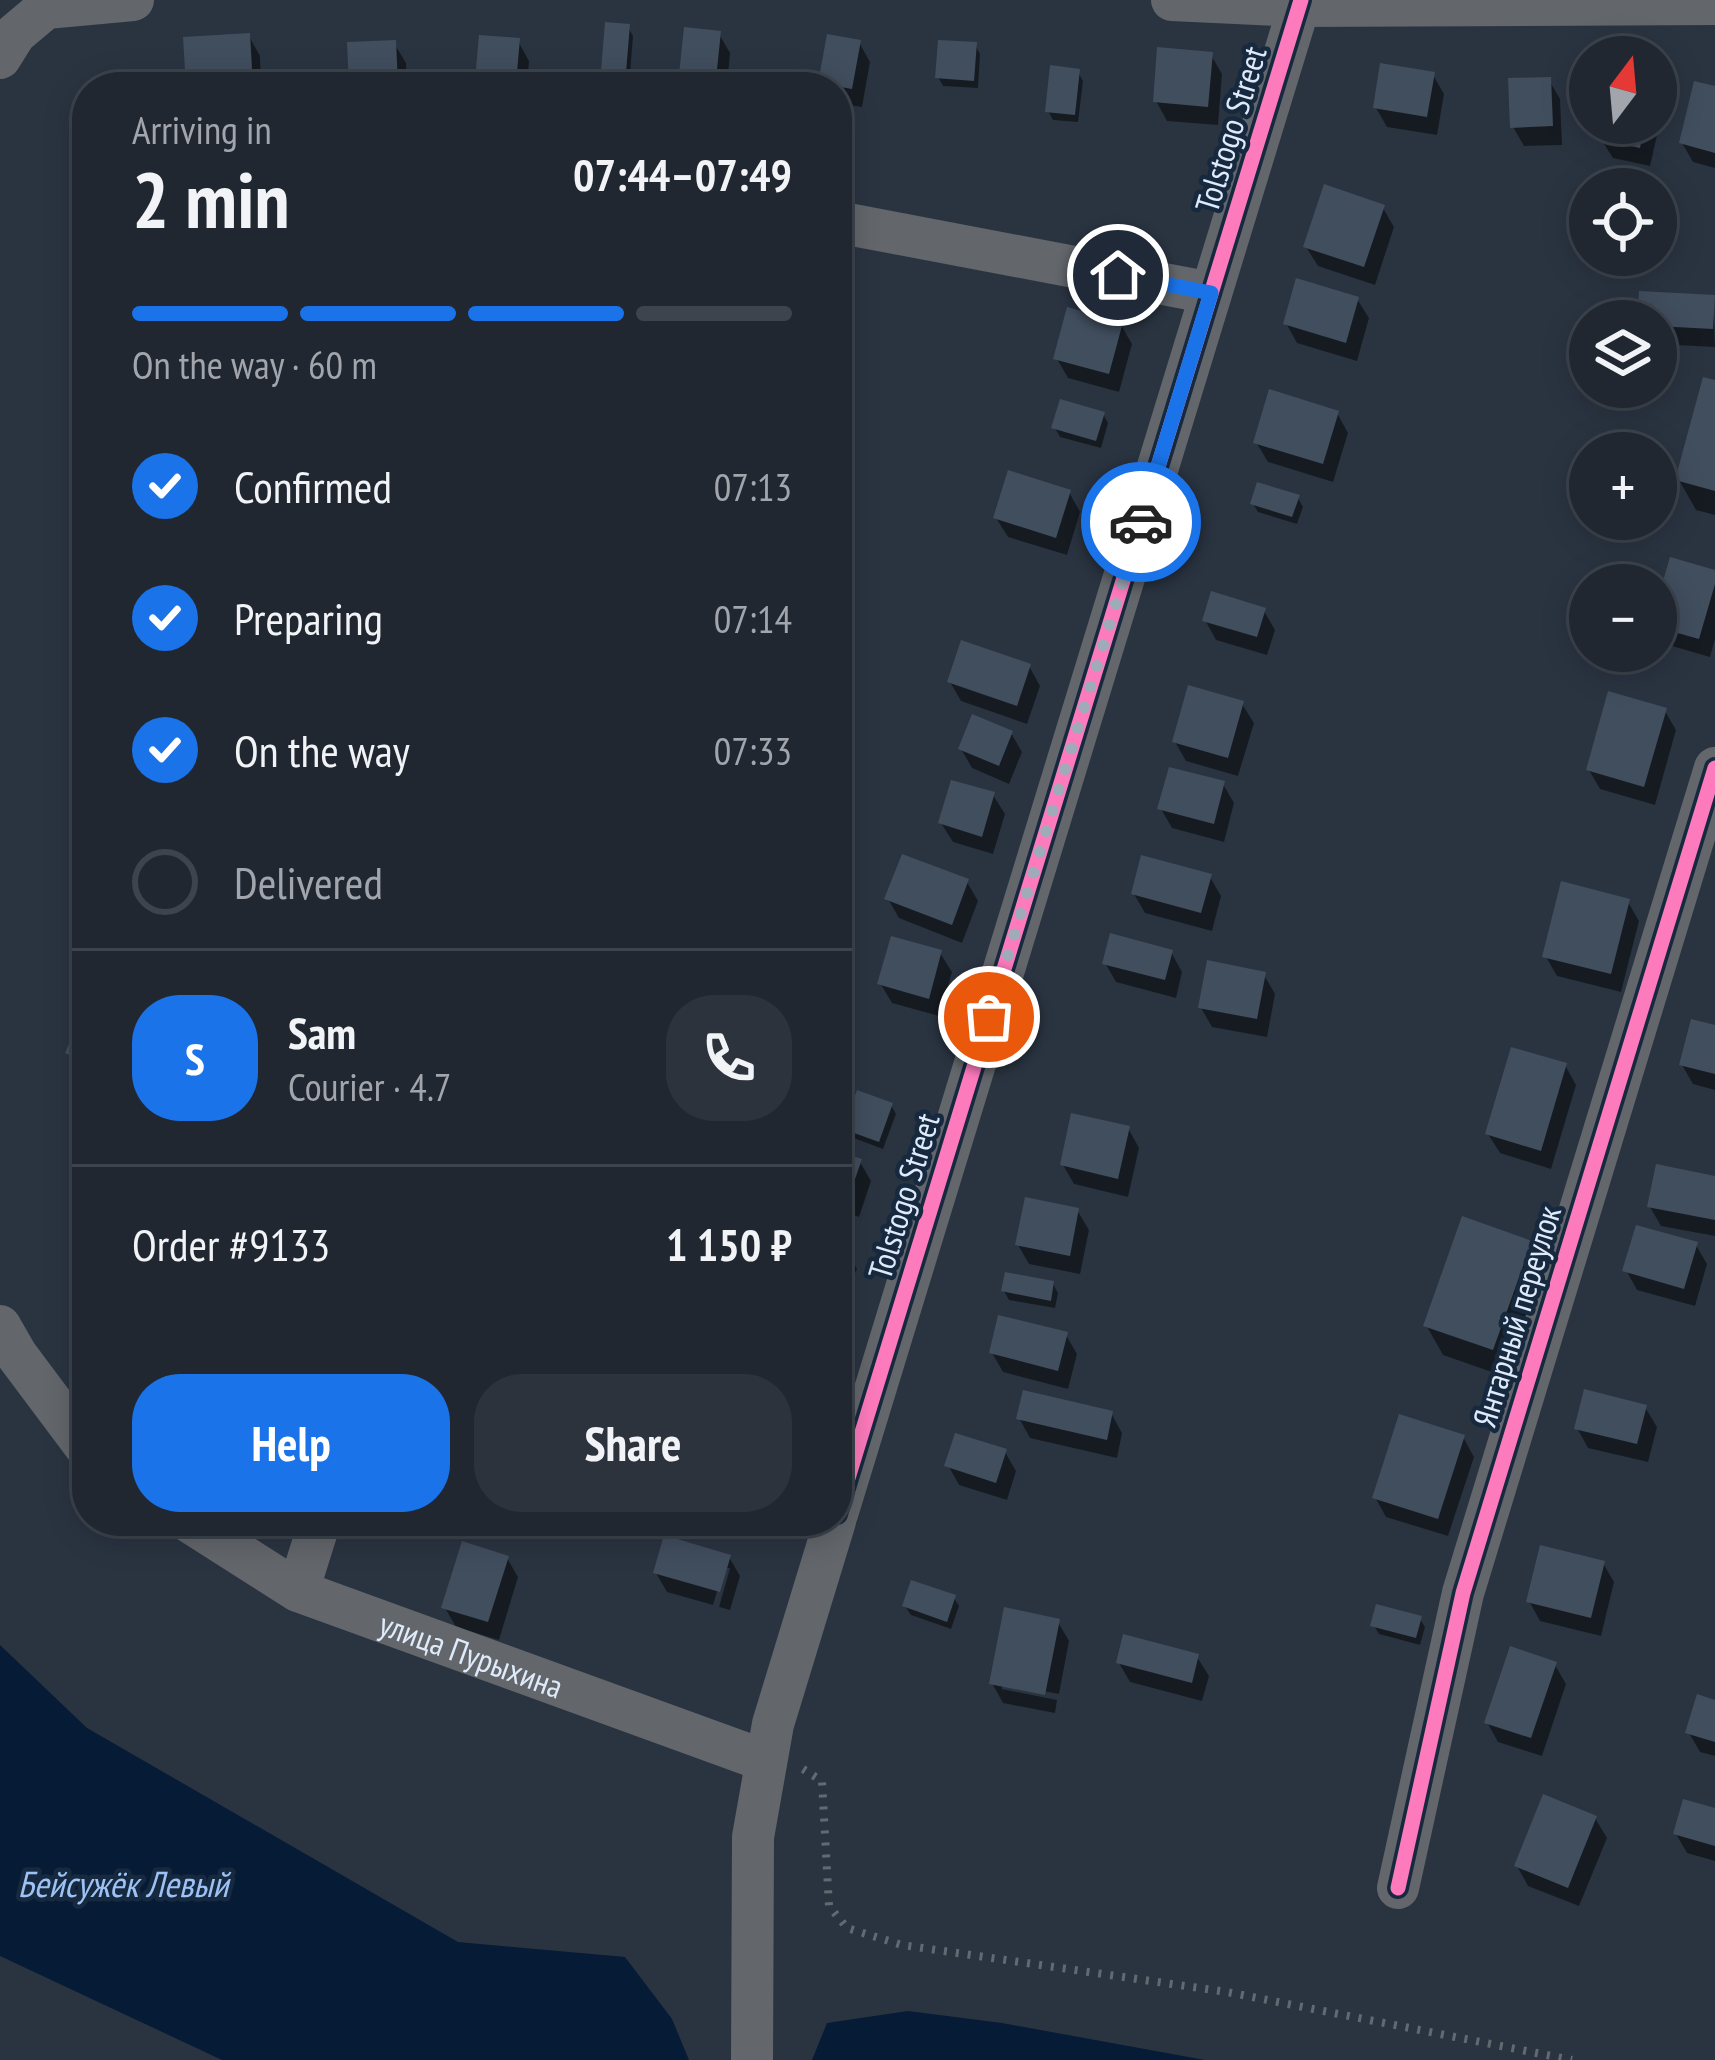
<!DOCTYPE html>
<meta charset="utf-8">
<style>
:root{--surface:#202731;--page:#2d333d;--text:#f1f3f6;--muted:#a2a5ab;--line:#3d444d;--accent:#1a73e8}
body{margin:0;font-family:"PT Sans Narrow",sans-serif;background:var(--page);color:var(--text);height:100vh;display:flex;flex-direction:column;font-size:45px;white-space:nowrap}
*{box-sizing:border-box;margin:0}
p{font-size:39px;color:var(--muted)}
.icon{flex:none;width:66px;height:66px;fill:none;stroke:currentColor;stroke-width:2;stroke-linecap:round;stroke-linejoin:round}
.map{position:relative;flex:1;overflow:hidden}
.sheet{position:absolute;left:72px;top:72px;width:780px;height:1464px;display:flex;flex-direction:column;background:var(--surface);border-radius:48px;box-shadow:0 6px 30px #0003,0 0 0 3px var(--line)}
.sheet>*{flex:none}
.needle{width:78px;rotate:16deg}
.buttons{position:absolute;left:1569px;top:36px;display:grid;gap:24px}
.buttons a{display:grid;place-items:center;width:108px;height:108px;border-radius:50%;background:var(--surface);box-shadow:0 6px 30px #0003,0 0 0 3px var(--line);font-size:60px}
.pin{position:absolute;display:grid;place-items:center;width:102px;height:102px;color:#fff;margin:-51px;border:6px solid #fff;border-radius:50%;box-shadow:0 3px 12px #0007}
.courier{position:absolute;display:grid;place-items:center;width:120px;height:120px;margin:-60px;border:9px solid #1a73e8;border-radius:50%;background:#fff;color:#222;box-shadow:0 3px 15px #0007}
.overview em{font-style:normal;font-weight:700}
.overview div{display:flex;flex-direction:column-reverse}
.overview{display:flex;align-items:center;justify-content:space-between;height:204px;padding:0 60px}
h1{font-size:78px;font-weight:700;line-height:90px}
.bar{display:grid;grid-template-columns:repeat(4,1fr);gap:18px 12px;align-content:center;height:144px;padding:0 60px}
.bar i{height:15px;border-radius:9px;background:var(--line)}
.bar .on{background:var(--accent)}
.bar p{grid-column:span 4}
.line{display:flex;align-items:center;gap:30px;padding:0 60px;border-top:3px solid var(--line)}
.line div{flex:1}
.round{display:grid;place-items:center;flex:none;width:126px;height:126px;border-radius:48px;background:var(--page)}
ol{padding:0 60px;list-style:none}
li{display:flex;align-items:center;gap:36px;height:132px}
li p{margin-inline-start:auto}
li .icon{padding:12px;border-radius:50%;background:var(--accent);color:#fff;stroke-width:4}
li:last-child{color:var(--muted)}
li i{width:66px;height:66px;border:6px solid var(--line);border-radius:50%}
.button{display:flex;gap:24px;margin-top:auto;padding:24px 60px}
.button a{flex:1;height:138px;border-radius:48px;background:var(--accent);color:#fff;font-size:48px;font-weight:700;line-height:138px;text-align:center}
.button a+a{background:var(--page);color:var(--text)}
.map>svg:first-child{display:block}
</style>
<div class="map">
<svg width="1715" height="2060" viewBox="0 0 1715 2060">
<rect width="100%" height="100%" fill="#2a3441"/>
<path fill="#061b36" d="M0,1645L87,1728L458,1942L625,1957L672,2019L689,2060H222L0,1956Z
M908,2011L1002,2023L1205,2060H812L827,2023Z"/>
<path fill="#0007" d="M628,27L633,36L629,87H606L603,82Z
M719,34L730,53L727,87H689L682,75Z
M249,36L260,56L261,87H189Z
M518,41L529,61L527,87H482L478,80Z
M859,42L870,62L862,107L837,103V87H823L821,83Z
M394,43L406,63L407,87H352L350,45Z
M975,45L980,54L978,88L943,86L938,77Z
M1211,55L1222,74L1218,125L1167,121L1156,101Z
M1078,72L1083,81L1078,122L1053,120L1048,111Z
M1433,75L1444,94L1437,135L1387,127L1376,108Z
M1549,80L1560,99L1562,145L1524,146L1513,127Z
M1715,90V168L1693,162L1682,143Z
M1656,102L1662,113L1650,166L1613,158L1601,139L1605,123H1656Z
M1383,208L1394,227L1375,285L1318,266L1306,247Z
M1713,298L1715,347L1656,344V321H1640Z
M1357,299L1369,318L1357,361L1297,343L1286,323Z
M1121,325L1132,344L1119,392L1068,378L1057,359Z
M1715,383V515L1696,510L1679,480Z
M1337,413L1348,433L1333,482L1268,462L1256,442Z
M1103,414L1108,423L1101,448L1060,437L1055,428Z
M1069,492L1080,512L1067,555L1008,537L996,518Z
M1298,498L1303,507L1297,524L1258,512L1253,504Z
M1715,573V639L1710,657L1665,644L1656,629V616Z
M1264,611L1275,630L1267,655L1216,640L1205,620Z
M1029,666L1040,686L1027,724L961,701L950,682Z
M1242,704L1254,723L1238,776L1186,761L1175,742Z
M1665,711L1676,730L1655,805L1600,789L1589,770Z
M1011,733L1022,752L1009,784L972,768L961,749Z
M1223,784L1234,803L1224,842L1172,828L1161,809Z
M993,795L1005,814L993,854L953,842L941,823Z
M1210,877L1221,896L1212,931L1145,913L1134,894Z
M967,882L978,901L962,943L899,918L888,899Z
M1628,902L1639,921L1621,992L1557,976L1546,957Z
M1171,952L1182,972L1176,998L1116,982L1105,963Z
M940,953L952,972L939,1016L892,1003L880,983Z
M1264,975L1275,994L1267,1037L1212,1027L1201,1008Z
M837,1011L844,1013L855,1032L842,1073L837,1072Z
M87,1018V1076L79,1072L68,1053Z
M1715,1028V1090L1693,1084L1682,1065Z
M1565,1065L1576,1085L1551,1169L1500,1153L1488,1134Z
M891,1105L896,1114L883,1149L851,1137L846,1128Z
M1128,1128L1139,1148L1128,1197L1074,1184L1063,1165Z
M837,1154L860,1162L871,1181L859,1217L837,1209Z
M1715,1179V1236L1661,1226L1650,1207Z
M1077,1210L1089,1230L1080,1274L1029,1264L1018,1245Z
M1530,1243L1547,1273L1509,1378L1443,1355L1426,1325Z
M837,1245L846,1249L857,1269L848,1288L837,1283Z
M1696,1245L1707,1264L1695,1306L1637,1290L1626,1270Z
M1053,1284L1058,1293L1055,1308L1009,1300L1004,1291Z
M1066,1335L1077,1354L1068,1389L1003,1372L992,1353Z
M1645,1407L1657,1427L1648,1462L1588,1448L1577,1428Z
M1111,1413L1122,1433L1117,1458L1030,1438L1019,1418Z
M1463,1437L1474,1457L1448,1536L1386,1517L1375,1497Z
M1005,1452L1016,1471L1007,1500L959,1485L948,1465Z
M729,1557L740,1576L730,1610L719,1607L730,1568H724L713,1605L667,1592L656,1573Z
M507,1558L518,1577L499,1640L456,1627L445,1608Z
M1603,1563L1614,1582L1601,1636L1540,1621L1529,1601Z
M954,1598L959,1606L951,1629L911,1615L905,1606Z
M1420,1619L1425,1627L1420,1645L1379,1634L1374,1626Z
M1058,1622L1069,1641L1059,1694L1002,1683V1689L1057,1700L1055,1713L1003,1703L992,1683Z
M1197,1657L1209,1676L1202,1701L1130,1682L1119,1663Z
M1555,1665L1566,1684L1542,1756L1498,1742L1487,1722Z
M1715,1703V1756L1700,1752L1689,1733Z
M1715,1811V1861L1687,1853L1676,1834Z
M1595,1818L1607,1838L1579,1906L1528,1886L1517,1866Z"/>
<path fill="#414e5e" d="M605,22L630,24L625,85L600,83Z
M684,27L721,31L716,79L679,75Z
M250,33L253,87H186L183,37Z
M827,34L861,40L852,89L818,83Z
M479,35L520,38L516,84L475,80Z
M396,40L398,86L349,87L347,42Z
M938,40L977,42L974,81L935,78Z
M1157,47L1213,52L1208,107L1153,102Z
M1380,63L1435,72L1427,117L1373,108Z
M1050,65L1080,69L1075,115L1045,112Z
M1551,77L1553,126L1510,128L1508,78Z
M1694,81L1715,86V153L1679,143Z
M1602,123H1645L1640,148L1598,139Z
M1324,184L1385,205L1364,267L1303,247Z
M1296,278L1359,297L1346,343L1283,324Z
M1639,291L1715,295L1713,329L1656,326V321H1637Z
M1067,307L1123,322L1109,374L1053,359Z
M1703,377L1715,380V491L1675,480Z
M1269,389L1339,411L1323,464L1253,443Z
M1060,399L1105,412L1096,441L1051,428Z
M1008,470L1071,490L1056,538L993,518Z
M1257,482L1300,495L1292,517L1250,504Z
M1670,557L1715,570V584L1699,639L1656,627V605Z
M1211,591L1266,608L1257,637L1202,621Z
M961,640L1031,664L1017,706L947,682Z
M1188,685L1244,701L1228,758L1172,742Z
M1608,691L1667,708L1644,787L1586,770Z
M972,714L1013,731L999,766L958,749Z
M1169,767L1225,781L1214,824L1157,809Z
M951,780L995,792L982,837L938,823Z
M902,854L969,879L952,925L884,899Z
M1141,855L1212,874L1201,913L1131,894Z
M1561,881L1630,899L1611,974L1542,957Z
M1110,933L1173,950L1165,980L1102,964Z
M891,936L942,950L929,999L877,984Z
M1207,960L1266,972L1257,1019L1198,1008Z
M83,1013L87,1015V1063L65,1053Z
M1691,1019L1715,1025V1074L1679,1065Z
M1511,1047L1567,1063L1541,1151L1485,1134Z
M857,1090L893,1103L879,1142L843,1129Z
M1071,1113L1130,1126L1118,1179L1060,1165Z
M837,1151L862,1159L848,1199L837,1195Z
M1656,1164L1715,1176V1220L1647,1207Z
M1025,1197L1079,1208L1070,1256L1015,1245Z
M1462,1216L1532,1241L1493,1350L1423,1326Z
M1636,1225L1698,1242L1684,1289L1622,1271Z
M1005,1272L1054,1281L1051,1301L1001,1291Z
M998,1315L1068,1332L1058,1371L989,1353Z
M1584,1389L1647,1405L1637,1444L1574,1429Z
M1023,1390L1113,1411L1107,1440L1016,1419Z
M1399,1414L1465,1435L1438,1519L1372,1498Z
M955,1433L1007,1449L996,1483L944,1466Z
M664,1535L731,1555L720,1592L653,1573Z
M462,1541L509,1556L488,1622L441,1608Z
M1540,1545L1605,1561L1591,1618L1526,1602Z
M911,1580L956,1595L947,1622L902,1606Z
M1376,1604L1422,1616L1416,1638L1370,1626Z
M1004,1607L1060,1619L1045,1695L989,1684Z
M1123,1634L1199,1654L1192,1683L1116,1663Z
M1510,1646L1557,1662L1531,1738L1484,1723Z
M1697,1694L1715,1700V1742L1685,1733Z
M1543,1794L1597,1816L1568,1888L1514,1866Z
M1683,1799L1715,1808V1846L1673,1834Z"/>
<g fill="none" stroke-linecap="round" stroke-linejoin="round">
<path stroke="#636971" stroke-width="8" stroke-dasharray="3 9" stroke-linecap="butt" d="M803,1769L822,1781L829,1906L847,1928L902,1945L1227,1992L1572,2060"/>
<g stroke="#63676c" stroke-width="42">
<path d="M1172,0L1299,6L1715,4"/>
<path d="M0,58L15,34L46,8L133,0"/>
<path d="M837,222L1211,293"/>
<path d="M0,1326L16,1354L87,1449"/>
<path d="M837,1514L1301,0"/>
<path id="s1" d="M188,1521L298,1591L766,1761"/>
<path d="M298,1591L320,1521"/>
<path d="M1398,1888L1463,1593L1715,768"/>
<path d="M752,2060L753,1837L773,1724L835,1521"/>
</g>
<g stroke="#17293f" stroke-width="22">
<path id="cycleway" d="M837,1514L1301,0
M1398,1888L1463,1593L1715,768"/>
</g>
<use href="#cycleway" stroke="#fd7abc" stroke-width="15"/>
</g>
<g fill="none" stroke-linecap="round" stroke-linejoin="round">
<path stroke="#a0abb9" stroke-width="12" stroke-dasharray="0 21.6" d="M989,1017L1141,522"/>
<path stroke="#1a73e8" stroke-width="15" d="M1118,275L1211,293L1141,522"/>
</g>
<g text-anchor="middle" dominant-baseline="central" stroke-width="9" stroke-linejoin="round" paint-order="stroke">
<g font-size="33" fill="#dfebfa" stroke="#17293f">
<text transform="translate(1230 129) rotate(-73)">Tolstogo Street</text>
<text transform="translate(903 1196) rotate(-73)">Tolstogo Street</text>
<text transform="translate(1516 1316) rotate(-73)">Янтарный переулок</text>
<text stroke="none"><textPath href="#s1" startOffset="315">улица Пурыхина</textPath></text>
</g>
<g font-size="36" font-style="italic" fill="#9dc3f6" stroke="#17293f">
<text x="123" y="1883">Бейсужёк Левый</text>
</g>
</g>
</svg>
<div class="buttons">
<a><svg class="needle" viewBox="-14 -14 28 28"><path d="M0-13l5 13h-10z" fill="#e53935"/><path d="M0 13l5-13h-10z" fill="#a2a5ab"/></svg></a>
<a><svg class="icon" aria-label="locate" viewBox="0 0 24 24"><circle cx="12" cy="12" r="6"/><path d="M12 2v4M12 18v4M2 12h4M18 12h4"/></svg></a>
<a><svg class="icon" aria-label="layers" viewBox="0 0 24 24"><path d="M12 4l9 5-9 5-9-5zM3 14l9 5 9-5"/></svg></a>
<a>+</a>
<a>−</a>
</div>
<div class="pin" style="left:989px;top:1017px;background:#ea580c"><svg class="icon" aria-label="bag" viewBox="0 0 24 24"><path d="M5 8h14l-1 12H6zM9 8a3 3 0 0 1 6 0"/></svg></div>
<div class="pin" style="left:1118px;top:275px;background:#1f2937"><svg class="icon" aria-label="home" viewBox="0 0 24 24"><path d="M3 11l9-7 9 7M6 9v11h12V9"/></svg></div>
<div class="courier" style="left:1141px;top:522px"><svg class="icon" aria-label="car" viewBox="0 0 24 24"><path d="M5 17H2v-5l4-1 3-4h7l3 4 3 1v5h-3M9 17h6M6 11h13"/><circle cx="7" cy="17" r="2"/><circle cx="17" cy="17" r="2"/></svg></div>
<section class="sheet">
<div class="overview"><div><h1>2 min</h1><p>Arriving in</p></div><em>07:44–07:49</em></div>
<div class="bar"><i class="on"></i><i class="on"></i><i class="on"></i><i></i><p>On the way · 60 m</p></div>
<ol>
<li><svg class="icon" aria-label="check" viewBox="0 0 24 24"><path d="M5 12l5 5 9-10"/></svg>Confirmed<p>07:13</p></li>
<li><svg class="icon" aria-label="check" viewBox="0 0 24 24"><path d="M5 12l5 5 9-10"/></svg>Preparing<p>07:14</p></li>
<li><svg class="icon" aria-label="check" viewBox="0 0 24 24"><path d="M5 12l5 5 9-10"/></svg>On the way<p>07:33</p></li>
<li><i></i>Delivered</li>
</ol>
<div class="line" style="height:216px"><b class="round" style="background:var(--accent);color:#fff">S</b><div><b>Sam</b><p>Courier · 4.7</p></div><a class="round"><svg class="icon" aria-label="phone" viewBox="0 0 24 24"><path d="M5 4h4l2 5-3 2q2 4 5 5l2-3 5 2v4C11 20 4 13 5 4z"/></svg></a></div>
<div class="line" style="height:156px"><div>Order #9133</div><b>1 150 ₽</b></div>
<div class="button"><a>Help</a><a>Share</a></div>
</section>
</div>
